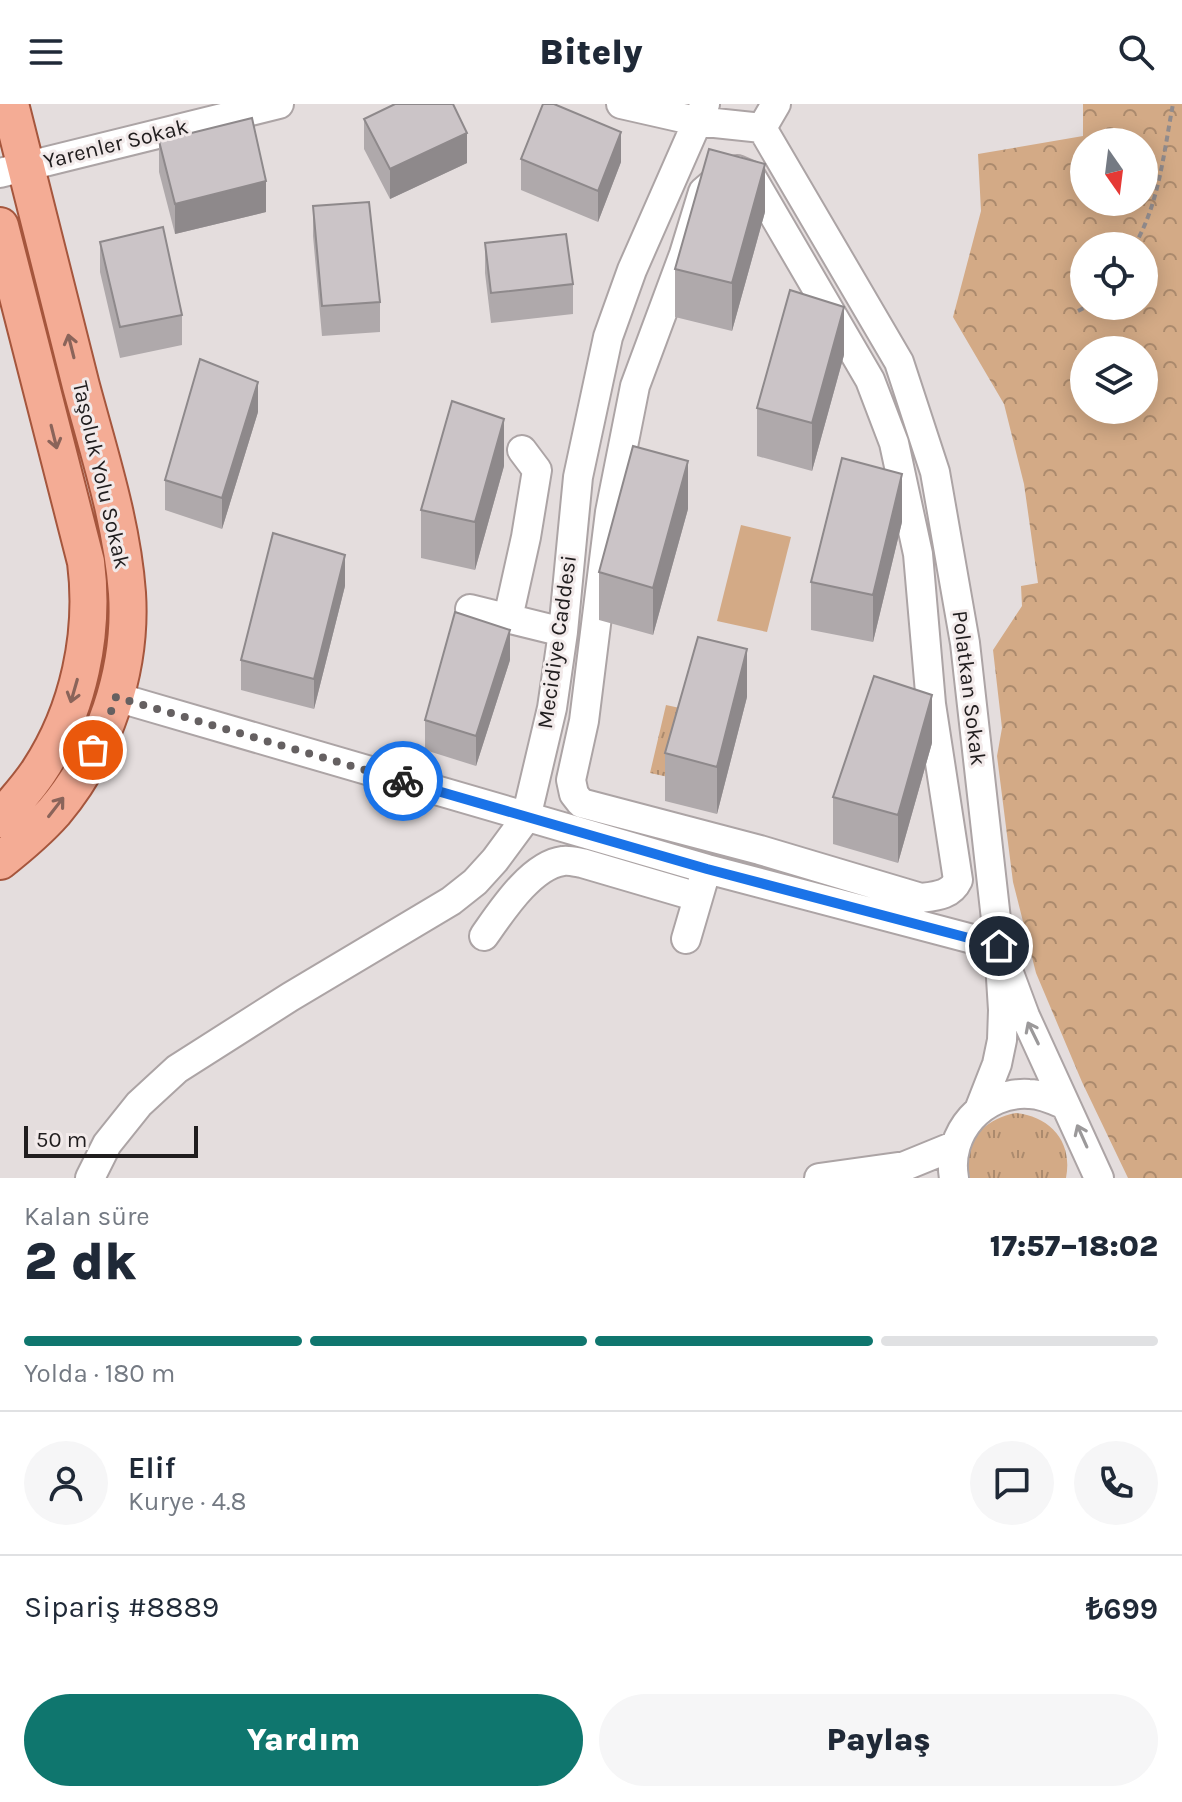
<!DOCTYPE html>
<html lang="tr">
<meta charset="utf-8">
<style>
:root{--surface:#fff;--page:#f6f6f7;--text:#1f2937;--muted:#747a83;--line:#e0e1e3;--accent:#0f766e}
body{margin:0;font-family:Karla,sans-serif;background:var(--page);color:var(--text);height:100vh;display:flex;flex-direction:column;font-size:30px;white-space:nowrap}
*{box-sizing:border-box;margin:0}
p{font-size:26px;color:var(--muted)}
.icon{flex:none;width:44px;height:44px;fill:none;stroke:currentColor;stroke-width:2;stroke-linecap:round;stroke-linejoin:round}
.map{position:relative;height:1074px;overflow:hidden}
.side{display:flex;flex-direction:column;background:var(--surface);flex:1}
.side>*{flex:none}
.needle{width:52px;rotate:166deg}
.tools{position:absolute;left:1070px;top:24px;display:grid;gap:16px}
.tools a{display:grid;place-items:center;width:88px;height:88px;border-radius:50%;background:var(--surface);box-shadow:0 4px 20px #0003;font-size:40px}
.scale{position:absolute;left:24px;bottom:20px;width:174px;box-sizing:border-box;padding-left:8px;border:4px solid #201d1e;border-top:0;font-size:22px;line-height:28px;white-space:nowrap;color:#201d1e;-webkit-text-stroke:6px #f2eaea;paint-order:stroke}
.pin{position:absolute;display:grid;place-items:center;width:68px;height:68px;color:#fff;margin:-34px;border:4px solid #fff;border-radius:50%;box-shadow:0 2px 8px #0007}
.courier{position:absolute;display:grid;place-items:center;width:80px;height:80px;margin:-40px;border:6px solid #1a73e8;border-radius:50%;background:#fff;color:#222;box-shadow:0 2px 10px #0007}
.head em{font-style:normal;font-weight:800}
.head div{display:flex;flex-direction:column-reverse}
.head{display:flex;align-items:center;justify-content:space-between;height:136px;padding:0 24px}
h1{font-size:52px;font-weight:800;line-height:60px}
.bar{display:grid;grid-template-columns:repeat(4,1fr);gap:12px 8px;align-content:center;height:96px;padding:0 24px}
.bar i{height:10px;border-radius:6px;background:var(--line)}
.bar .selected{background:var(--accent)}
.bar p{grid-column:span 4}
.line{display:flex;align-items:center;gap:20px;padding:0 24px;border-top:2px solid var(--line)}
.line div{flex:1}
.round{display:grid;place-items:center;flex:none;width:84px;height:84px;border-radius:42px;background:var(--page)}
.action{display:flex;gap:16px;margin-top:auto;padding:16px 24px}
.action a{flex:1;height:92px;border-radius:48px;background:var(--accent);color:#fff;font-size:32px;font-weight:800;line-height:92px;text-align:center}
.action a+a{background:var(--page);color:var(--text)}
header{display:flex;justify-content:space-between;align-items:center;height:104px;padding:0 24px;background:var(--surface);font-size:36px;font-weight:800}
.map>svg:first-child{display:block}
</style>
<header><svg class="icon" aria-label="menu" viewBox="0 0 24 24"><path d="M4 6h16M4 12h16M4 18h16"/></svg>Bitely<svg class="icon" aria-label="search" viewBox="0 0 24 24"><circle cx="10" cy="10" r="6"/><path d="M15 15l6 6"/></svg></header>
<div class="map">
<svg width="1182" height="1074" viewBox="0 0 1182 1074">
<defs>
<pattern id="grass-tufts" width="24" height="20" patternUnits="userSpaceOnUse" patternTransform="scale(2)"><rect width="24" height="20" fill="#d3aa86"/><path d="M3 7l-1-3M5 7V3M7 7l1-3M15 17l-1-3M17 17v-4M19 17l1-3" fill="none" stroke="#ab8a6d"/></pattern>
<pattern id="forest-crowns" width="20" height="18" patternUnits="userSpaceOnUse" patternTransform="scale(2)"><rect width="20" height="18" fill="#d3aa86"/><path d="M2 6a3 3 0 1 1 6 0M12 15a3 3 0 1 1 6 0" fill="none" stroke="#ab8a6d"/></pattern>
</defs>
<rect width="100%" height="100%" fill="#e4dddd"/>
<path fill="url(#grass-tufts)" d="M666,601L689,606L673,674L650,669Z
M1016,1009C1051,1013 1073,1038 1066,1074H970C961,1039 983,1015 1016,1009Z"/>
<path fill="url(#forest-crowns)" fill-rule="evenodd" d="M1083,0H1182V1074H1128L1082,978L1036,869L1013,778L997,652L1002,624L993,546L1022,502L1021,482L1038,479L1024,380L1004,300L953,213L981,107L978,50L1083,32ZM1084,38H1144V98H1084ZM1084,142H1144V202H1084ZM1084,246H1144V306H1084Z"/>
<path fill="#d3aa86" d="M741,421L791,433L767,528L717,517Z"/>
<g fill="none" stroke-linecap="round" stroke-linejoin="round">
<g stroke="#aca4a5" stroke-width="32">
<path id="minor" d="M621,0L696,17L762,24L899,258L935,368L965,539L999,842L1003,906L1002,936L997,960L979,1006
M762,24L776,0
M737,66L751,72L870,276L894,339L918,450L931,600L958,776C951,791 937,792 921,794L760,746L581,699L574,690L571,676L584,617L610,408L635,282L684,150L703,88L724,70Z
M0,69L279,0
M470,505L563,528
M508,514L526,433L537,366L522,346
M116,593L707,765L999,842
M484,832C501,808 531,761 563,757C568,756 576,758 582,759L698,793
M686,835L703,777
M1009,869L1025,912L1099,1074
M90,1074L107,1040L139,1000L177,965L290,893L451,797L475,778L495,756L526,714L552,604L563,528L578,373L608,233L632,166L705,0
M819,1074L905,1062L954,1042
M954,1074C946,1029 983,987 1029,990C1042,990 1054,996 1065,1001"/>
</g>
<g stroke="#a5563d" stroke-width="40">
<path id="major" d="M0,122L86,458C95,529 79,606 39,667C28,684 13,700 0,715
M0,757C19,742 38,726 54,708C104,649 132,566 127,489C122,419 99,349 81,282C57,188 33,94 10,0"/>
</g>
<path stroke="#918b8c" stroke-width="4" stroke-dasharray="6 4" stroke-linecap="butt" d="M1134,142C1159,101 1164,47 1173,0
M1078,207L1088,202"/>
<use href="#minor" stroke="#fff" stroke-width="28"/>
<use href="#major" stroke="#f4ac95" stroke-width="36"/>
</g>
<path fill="#afa9ab" d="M364,15L467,59L390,95L364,45Z
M159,37L266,108L175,130L159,68Z
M521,55L621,58L598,118L521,86Z
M313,102L380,198V228L322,232L313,132Z
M765,108L732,227L675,213V165Z
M100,138L182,211V241L120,254L100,168Z
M485,139L573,180V210L491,219L485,169Z
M844,251L812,367L757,352V304Z
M258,308L222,425L165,406V376Z
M504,362L475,466L421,454V406Z
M688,405L653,531L599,516V468Z
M902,418L873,538L811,526V478Z
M345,482L314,605L241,586V556Z
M510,556L476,662L425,646V616Z
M747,593L717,710L665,697V649Z
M932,639L898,759L833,740V693Z"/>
<path fill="#8e898b" d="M621,28V58L598,118V87Z
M467,29V59L390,95V65Z
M765,60V108L732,227V179Z
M266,77V108L175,130V100Z
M844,203V251L812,367V319Z
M258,278V308L222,425V394Z
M504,315V362L475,466V418Z
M688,357V405L653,531V484Z
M902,370V418L873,538V491Z
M345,451V482L314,605V575Z
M510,526V556L476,662V632Z
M747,545V593L717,710V663Z
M932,591V639L898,759V711Z"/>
<path fill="#cbc4c7" stroke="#8e898b" stroke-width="2" d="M395,0H453L467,29L390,65L364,15Z
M543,0H554L621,28L598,87L521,55Z
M252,14L266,77L175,100L159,37Z
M709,45L765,60L732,179L675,165Z
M369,98L380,198L322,202L313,102Z
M163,123L182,211L120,223L100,138Z
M566,130L573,180L491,189L485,139Z
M790,186L844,203L812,319L757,304Z
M200,255L258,278L222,394L165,376Z
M452,297L504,315L475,418L421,406Z
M633,342L688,357L653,484L599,468Z
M842,354L902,370L873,491L811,478Z
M273,429L345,451L314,575L241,556Z
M455,508L510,526L476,632L425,616Z
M698,533L747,545L717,663L665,649Z
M874,572L932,591L898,711L833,693Z"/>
<defs><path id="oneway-shaft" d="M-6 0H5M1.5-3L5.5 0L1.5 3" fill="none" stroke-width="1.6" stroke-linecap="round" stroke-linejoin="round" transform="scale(2)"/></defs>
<g stroke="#8a645a">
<use href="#oneway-shaft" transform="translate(71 242) rotate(-104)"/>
<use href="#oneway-shaft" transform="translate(54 333) rotate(76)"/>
<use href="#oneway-shaft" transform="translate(74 587) rotate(106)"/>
<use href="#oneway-shaft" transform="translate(56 703) rotate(-52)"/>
</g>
<g stroke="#9b999a">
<use href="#oneway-shaft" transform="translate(1033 929) rotate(-116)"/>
<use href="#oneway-shaft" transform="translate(1082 1032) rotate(-114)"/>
</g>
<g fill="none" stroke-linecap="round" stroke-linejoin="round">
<path stroke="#656061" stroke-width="8" stroke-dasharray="0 14.4" d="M93,646L106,622L116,593L403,677"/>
<path stroke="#1a73e8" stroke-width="10" d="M403,677L707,765L999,842"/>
</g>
<g text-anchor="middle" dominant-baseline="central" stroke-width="6" stroke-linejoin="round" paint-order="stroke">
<g font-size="22" fill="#201d1e" stroke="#f2eaea">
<text transform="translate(116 40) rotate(-14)">Yarenler Sokak</text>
<text transform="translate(101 371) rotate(77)">Taşoluk Yolu Sokak</text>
<text transform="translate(557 538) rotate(-82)">Mecidiye Caddesi</text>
<text transform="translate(969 584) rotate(83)">Polatkan Sokak</text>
</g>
</g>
</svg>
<div class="tools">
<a><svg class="needle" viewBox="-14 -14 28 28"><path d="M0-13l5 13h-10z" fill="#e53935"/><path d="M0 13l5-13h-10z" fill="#747a83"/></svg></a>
<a><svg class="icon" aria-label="locate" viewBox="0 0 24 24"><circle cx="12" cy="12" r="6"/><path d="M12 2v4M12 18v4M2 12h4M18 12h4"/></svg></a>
<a><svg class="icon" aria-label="layers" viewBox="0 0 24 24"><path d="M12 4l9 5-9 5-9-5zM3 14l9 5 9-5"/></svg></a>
</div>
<div class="scale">50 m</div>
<div class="pin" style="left:93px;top:646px;background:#ea580c"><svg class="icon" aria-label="bag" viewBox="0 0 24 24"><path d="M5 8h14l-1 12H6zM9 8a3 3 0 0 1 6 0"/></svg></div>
<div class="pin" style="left:999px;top:842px;background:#1f2937"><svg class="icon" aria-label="home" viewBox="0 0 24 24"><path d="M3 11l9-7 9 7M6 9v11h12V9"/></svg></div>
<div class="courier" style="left:403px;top:677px"><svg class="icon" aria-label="bike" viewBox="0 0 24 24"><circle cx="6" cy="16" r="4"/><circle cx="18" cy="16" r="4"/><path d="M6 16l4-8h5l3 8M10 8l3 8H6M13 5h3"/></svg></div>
</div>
<section class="side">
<div class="head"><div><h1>2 dk</h1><p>Kalan süre</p></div><em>17:57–18:02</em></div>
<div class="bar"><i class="selected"></i><i class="selected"></i><i class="selected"></i><i></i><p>Yolda · 180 m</p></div>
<div class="line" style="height:144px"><a class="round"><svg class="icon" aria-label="person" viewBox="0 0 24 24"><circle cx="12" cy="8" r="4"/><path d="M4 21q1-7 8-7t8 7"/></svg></a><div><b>Elif</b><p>Kurye · 4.8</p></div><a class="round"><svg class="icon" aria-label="chat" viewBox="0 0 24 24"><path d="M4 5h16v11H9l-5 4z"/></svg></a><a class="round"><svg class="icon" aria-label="phone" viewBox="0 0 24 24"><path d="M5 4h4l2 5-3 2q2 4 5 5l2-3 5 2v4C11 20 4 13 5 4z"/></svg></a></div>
<div class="line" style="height:104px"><div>Sipariş #8889</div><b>₺699</b></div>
<div class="action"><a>Yardım</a><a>Paylaş</a></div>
</section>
